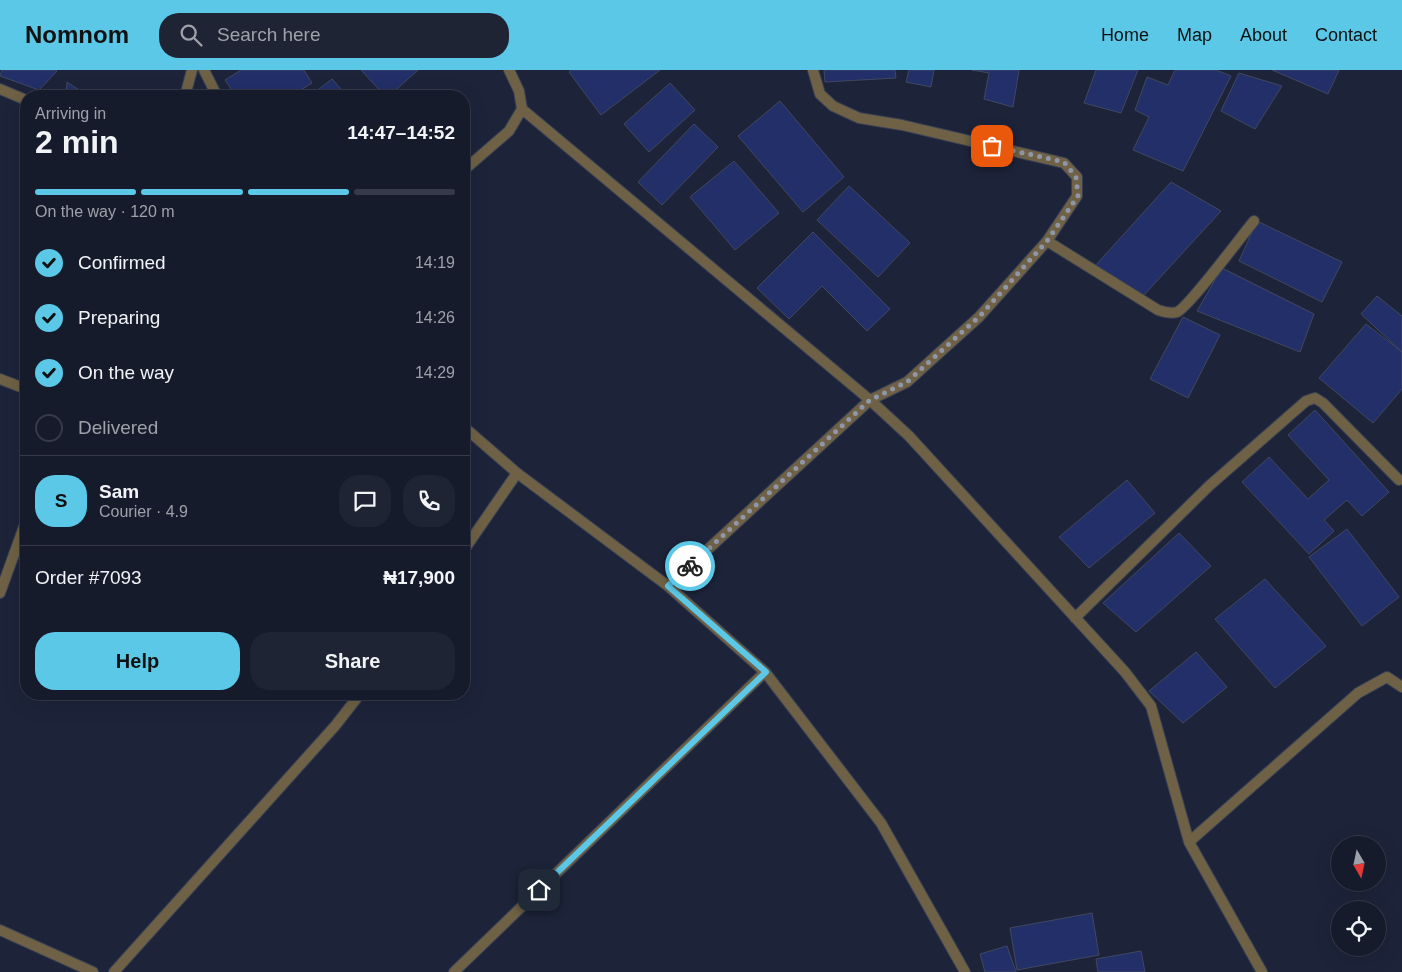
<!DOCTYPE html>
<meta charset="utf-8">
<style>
:root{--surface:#161b2c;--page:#1f2434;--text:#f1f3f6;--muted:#9ea1a9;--line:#353948;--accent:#5bc8e7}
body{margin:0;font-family:Helvetica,sans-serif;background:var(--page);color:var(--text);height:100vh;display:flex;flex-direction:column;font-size:19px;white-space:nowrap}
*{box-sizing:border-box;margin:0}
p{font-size:16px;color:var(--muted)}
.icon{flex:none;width:28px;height:28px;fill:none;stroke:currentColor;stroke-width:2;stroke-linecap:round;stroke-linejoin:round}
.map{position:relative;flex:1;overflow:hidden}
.drawer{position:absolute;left:20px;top:20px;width:450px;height:610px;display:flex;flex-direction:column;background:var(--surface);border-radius:20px;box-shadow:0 5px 20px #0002,0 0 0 1px var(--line)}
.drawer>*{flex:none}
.needle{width:32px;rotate:171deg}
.fabs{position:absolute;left:1331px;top:766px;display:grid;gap:10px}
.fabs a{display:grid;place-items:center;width:55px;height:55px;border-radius:50%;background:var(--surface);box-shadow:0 5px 20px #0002,0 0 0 1px var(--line);font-size:25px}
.pin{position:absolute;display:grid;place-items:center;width:42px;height:42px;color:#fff;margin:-21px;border-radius:10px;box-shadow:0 2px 8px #0006}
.courier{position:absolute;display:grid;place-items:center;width:50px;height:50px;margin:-25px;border:4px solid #5bc8e7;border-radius:50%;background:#fff;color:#222;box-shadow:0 1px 6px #0007}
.head em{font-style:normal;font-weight:600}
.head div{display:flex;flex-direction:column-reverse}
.head{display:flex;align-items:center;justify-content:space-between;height:85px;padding:0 15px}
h1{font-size:32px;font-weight:600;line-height:38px}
.bar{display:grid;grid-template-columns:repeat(4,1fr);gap:8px 5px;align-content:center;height:60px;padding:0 15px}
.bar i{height:6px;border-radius:4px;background:var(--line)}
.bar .current{background:var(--accent)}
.bar p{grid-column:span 4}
.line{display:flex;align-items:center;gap:12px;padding:0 15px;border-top:1px solid var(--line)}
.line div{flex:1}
.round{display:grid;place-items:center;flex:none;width:52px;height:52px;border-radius:20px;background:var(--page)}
ol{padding:0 15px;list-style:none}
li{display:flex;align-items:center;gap:15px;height:55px}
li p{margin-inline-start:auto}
li .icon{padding:5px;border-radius:50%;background:var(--accent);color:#111;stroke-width:4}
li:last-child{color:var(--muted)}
li i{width:28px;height:28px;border:2px solid var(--line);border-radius:50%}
.cta{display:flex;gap:10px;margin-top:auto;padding:10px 15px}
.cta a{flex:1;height:58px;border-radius:20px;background:var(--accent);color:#111;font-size:20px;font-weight:600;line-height:58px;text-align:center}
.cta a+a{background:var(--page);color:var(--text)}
header{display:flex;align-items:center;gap:30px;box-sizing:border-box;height:70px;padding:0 25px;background:var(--accent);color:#111}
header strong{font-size:24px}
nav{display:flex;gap:28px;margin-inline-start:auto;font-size:18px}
.search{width:350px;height:45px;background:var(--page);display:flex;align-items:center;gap:12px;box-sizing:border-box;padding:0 18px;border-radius:20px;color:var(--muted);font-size:19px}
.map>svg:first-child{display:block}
</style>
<header>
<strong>Nomnom</strong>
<div class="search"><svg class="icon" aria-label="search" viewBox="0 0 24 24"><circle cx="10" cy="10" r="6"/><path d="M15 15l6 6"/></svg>Search here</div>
<nav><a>Home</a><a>Map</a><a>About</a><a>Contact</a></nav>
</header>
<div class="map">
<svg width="1402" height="902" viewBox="0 0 1402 902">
<rect width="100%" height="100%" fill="#1d243a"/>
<path fill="#222f68" stroke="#404860" d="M2,0H56L57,1L39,20L0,6Z
M241,0H304L312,13L291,26H236L225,10Z
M361,0H418L389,26H385Z
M571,0H660L601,45L569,2Z
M824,0H895L896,8L825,12Z
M909,0H934L931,17L906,12Z
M972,0H1019L1013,37L984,29L989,3Z
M1096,0H1138L1121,43L1084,33Z
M1175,0H1216L1231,6L1183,101L1133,80L1149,47L1135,40L1147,7L1168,15Z
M1272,0H1339L1328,24Z
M1239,3L1282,16L1255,59L1221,41Z
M332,9L347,26H310Z
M67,12L88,26H66Z
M670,13L695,40L649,82L624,54Z
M780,31L844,107L803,142L738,66Z
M694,54L718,77L662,135L638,112Z
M734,91L779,143L735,180L690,127Z
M1171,112L1221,141L1144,225L1095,196Z
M849,116L910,173L878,207L817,150Z
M1257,151L1342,192L1322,232L1239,191Z
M813,162L890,239L867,261L822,216L789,249L757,218Z
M1222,198L1314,244L1300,282L1197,241Z
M1377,226L1402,246V282L1361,244Z
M1183,247L1220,265L1188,328L1150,309Z
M1366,254L1402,282V319L1373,353L1319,308Z
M1315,340L1389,422L1362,446L1347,430L1324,450L1334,461L1309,484L1242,412L1269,387L1308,429L1329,410L1288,365Z
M1127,410L1155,443L1089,498L1059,467Z
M1347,459L1399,527L1362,556L1309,487Z
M1179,463L1211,496L1136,562L1103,533Z
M1265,509L1326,576L1275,618L1215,549Z
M1196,582L1227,617L1183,653L1149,621Z
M1092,843L1099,885L1017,900L1010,858Z
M1007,876L1016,902H985L980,884Z
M1141,881L1145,902H1098L1096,889Z"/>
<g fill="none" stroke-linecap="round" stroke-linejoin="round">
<g stroke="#394055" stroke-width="12">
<path id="service" d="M1047,171L1158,240C1164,242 1171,244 1177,242C1188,238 1243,164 1254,151"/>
</g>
<g stroke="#394055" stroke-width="12">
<path id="minor" d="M204,0L217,26
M509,0L519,21L522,39L870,330L909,366L1125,602L1151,636L1189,772L1262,902
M0,19L26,30
M185,26L192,0
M464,100L509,61L522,39
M0,309L26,319
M464,357L517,403L668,516L765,602L881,753L965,902
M464,480L517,403
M668,516L870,330L907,312L979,247L1047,171L1077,126V107L1064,93L902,55L859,48L833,36L820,24L813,0
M0,523L26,451
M1075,548L1209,416L1306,331L1315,328L1323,333L1399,410
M1189,772L1358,623L1387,607L1402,617
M0,860L93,902
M114,902L335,656L360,624
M454,902L765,602"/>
</g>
<use href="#service" stroke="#6e6145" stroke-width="10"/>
<use href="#minor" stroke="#6e6145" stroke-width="10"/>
</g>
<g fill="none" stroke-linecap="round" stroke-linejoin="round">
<path stroke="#8f96a7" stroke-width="5" stroke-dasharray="0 9" d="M690,496L870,330L907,312L950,273L979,247L1047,171L1078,126L1076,107L1064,92L992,76"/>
<path stroke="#5bc8e7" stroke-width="6" d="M539,820L766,602L668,516L690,496"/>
</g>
</svg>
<div class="fabs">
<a><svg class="needle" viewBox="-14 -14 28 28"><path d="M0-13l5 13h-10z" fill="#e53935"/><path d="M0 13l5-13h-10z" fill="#9ea1a9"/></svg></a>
<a><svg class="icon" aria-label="locate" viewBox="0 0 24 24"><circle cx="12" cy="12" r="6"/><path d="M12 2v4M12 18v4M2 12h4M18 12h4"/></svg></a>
</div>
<div class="pin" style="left:992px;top:76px;background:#ea580c"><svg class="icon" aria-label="bag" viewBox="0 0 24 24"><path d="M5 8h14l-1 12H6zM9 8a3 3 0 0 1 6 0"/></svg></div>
<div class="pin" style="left:539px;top:820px;background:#1f2937"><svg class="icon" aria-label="home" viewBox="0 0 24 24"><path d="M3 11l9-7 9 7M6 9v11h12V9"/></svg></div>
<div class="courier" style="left:690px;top:496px"><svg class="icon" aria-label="bike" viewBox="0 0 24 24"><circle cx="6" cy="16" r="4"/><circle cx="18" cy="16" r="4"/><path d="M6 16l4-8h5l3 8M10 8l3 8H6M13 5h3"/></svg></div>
<section class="drawer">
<div class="head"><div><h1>2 min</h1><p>Arriving in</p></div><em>14:47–14:52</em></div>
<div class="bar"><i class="current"></i><i class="current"></i><i class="current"></i><i></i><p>On the way · 120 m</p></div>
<ol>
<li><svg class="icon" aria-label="check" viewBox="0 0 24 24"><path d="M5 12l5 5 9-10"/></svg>Confirmed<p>14:19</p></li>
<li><svg class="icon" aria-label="check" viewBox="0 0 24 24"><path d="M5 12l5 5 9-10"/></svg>Preparing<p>14:26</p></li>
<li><svg class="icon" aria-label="check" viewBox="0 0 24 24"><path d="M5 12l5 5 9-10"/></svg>On the way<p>14:29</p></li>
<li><i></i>Delivered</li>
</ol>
<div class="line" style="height:90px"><b class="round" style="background:var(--accent);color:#111">S</b><div><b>Sam</b><p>Courier · 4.9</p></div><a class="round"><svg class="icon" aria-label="chat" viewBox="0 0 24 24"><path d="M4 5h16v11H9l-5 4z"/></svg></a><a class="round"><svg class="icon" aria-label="phone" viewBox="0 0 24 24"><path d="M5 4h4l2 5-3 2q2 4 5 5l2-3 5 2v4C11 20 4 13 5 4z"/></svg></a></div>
<div class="line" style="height:65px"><div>Order #7093</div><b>₦17,900</b></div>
<div class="cta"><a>Help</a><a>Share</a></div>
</section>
</div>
